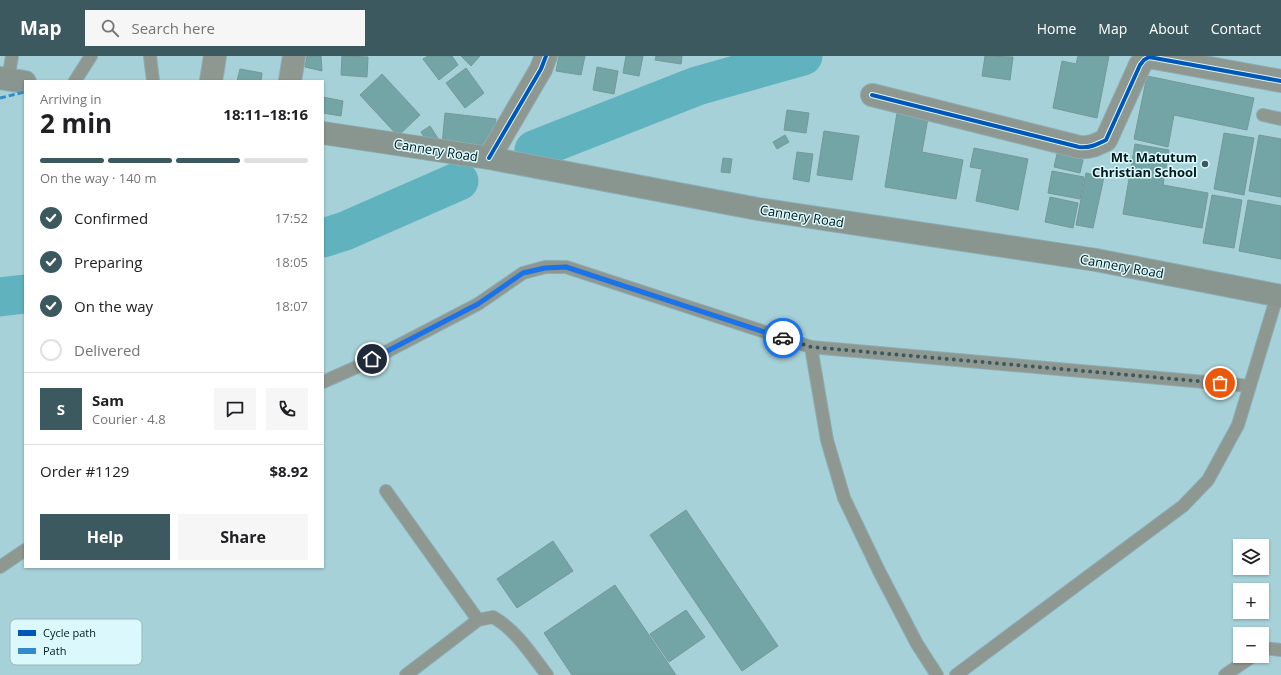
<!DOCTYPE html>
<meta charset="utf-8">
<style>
:root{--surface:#fff;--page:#f6f6f6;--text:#202124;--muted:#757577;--line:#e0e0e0;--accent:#3b595e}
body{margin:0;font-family:"Open Sans",sans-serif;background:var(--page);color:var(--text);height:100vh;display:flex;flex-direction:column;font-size:15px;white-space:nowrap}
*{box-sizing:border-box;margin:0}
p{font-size:13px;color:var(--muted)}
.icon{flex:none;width:22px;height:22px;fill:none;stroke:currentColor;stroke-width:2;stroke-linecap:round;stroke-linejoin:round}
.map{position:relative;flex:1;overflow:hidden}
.details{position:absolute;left:24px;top:24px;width:300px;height:488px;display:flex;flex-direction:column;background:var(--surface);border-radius:0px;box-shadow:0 1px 3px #0004}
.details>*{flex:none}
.controls{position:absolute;left:1233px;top:483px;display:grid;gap:8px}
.controls a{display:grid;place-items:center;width:36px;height:36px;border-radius:0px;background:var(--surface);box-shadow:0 1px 3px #0004;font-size:20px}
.pin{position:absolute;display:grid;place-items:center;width:34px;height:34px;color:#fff;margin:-17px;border:2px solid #fff;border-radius:50%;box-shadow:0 1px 4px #0007}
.courier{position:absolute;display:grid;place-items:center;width:40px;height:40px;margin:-20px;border:3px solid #1a73e8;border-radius:50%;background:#fff;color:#222;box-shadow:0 1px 5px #0007}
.overview em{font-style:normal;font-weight:700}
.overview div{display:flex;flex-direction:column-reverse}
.overview{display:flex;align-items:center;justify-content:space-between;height:68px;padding:0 16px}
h1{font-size:26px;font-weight:700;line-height:30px}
.bar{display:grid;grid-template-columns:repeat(4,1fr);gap:6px 4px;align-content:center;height:48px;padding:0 16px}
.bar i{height:5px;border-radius:3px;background:var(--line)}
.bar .selected{background:var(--accent)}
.bar p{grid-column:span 4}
.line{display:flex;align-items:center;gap:10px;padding:0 16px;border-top:1px solid var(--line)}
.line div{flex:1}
.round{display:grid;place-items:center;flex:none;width:42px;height:42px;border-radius:0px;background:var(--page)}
ol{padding:0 16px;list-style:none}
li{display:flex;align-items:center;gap:12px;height:44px}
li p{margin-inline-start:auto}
li .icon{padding:4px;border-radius:50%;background:var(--accent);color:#fff;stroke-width:4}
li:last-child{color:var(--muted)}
li i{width:22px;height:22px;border:2px solid var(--line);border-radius:50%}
.button{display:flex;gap:8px;margin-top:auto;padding:8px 16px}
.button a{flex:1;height:46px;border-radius:0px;background:var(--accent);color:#fff;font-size:16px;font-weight:700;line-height:46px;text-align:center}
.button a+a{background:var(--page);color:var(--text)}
header{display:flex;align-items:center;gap:24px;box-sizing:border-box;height:56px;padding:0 20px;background:var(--accent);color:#fff}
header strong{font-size:19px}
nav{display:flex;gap:22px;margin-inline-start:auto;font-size:14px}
.search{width:280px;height:36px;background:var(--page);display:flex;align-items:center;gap:10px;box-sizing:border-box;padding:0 14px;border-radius:0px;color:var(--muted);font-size:15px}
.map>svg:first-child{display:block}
</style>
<header>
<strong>Map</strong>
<div class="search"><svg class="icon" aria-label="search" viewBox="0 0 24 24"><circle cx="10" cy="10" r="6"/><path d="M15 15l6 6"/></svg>Search here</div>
<nav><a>Home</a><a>Map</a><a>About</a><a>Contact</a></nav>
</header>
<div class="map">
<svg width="1281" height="619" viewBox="0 0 1281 619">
<rect width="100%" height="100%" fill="#a6d1d8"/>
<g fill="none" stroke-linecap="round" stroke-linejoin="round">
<path stroke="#5fb2be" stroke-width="39" d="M534,94L697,30L803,0
M323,182L345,175L459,125
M0,241L25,238"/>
</g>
<path fill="#73a5a6" stroke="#749899" d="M307,0H321L322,15L305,11Z
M342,0L368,1L367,21L341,19Z
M428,0H452L458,9L439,24L423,3Z
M461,0H480L471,10Z
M559,0H585L581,19L556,15Z
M626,0H643L639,20L623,17Z
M656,0H682L681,8L655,4Z
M985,0L1013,1L1010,24L982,20Z
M1078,0H1109L1097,62L1053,52L1062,5L1076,8Z
M597,11L618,15L614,38L593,34Z
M466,12L484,37L465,52L446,27Z
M240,13L262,17L261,25H237Z
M382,18L420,59L398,80L360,39Z
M1147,20L1254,42L1247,74L1174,59L1168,91L1134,83Z
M323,41L343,45L341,60L323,57Z
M787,54L809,57L806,77L784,74Z
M445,57L496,63L492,95L442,89Z
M897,57L928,62L922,96L963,104L956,143L885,131Z
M430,70L439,84L430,90L421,76Z
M824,75L859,80L852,124L817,119Z
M1224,77L1254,82L1244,139L1214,133Z
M785,79L789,86L777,93L773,86Z
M1259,79L1281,83V141L1249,135Z
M1135,88L1169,94L1163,129L1208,137L1202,172L1123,158Z
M974,92L1028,103L1018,154L976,145L982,113L970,111Z
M797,96L813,98L809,126L793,123Z
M1057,98L1083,104L1080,117L1054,111Z
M723,102L732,103L730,117L721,116Z
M1052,115L1084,121L1080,143L1048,137Z
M1086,117L1104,121L1093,172L1076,169Z
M1212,139L1242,144L1234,192L1203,187Z
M1050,141L1078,147L1073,172L1045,166Z
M1248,144L1281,150V203L1239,195Z
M686,454L778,590L742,615L650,479Z
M553,485L573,515L517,552L497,523Z
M615,529L676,619H572L544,577Z
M686,554L705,581L669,606L650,578Z"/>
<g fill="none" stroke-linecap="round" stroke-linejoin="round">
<g stroke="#8cadb2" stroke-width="14">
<path id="service" d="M150,0L153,25
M8,23L12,0
M75,25L91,0
M1263,59L1281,63
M811,291L827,384L844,442L879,515L917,588L937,619
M323,326L359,310L478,248L523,217L545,211H566L811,291L1250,330
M386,435L478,564
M0,511L25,494
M1262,594L1264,592L1281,594
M406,619L478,564L493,561C516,574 531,598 547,619
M956,619L1183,450L1208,424L1238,369L1277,240
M1225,619L1253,600"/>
</g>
<g stroke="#8cadb2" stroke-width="24">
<path id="minor" d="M211,25L215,0
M290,25L294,0
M872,39L1079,91C1090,92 1096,89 1106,84L1140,9L1144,4L1149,1L1281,25
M489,102L541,13L546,0"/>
</g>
<g stroke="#8cadb2" stroke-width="24">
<path id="secondary" d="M0,22L25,26
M323,77L489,102L758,153L1096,204L1281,240"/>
</g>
<use href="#service" stroke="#8f9791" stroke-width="12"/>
<use href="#minor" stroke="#8f9791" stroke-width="22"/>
<use href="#secondary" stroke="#89968f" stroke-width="22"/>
<path stroke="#338cca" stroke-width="3" stroke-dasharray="6 3" stroke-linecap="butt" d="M0,42L25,36"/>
<g stroke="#dbf9fd" stroke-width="6">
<path id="cycleway" d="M872,39L1079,91C1090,92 1096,89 1106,84L1140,9L1144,4L1149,1L1281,25
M489,102L541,13L546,0"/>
</g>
<use href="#cycleway" stroke="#0057b8" stroke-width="4"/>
</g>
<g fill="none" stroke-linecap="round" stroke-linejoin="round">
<path stroke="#3b595e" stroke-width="4" stroke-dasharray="0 7.2" d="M783,282L811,291L1220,327"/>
<path stroke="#1a73e8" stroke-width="5" d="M372,303L478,248L523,217L545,212L566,211L783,282"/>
</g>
<circle fill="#3b595e" stroke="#dbf9fd" stroke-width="1.5" cx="1205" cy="108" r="4"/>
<g text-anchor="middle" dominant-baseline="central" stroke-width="3" stroke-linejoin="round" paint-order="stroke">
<g font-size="13" fill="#01191c" stroke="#dbf9fd">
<text transform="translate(436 94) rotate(9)">Cannery Road</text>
<text transform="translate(802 160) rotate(9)">Cannery Road</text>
<text transform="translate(1122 210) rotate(10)">Cannery Road</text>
</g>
<g font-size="13" font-weight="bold" fill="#01191c" stroke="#dbf9fd" text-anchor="end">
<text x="1197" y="101">Mt. Matutum<tspan x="1197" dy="15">Christian School</tspan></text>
</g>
</g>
<rect x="10" y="563" width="132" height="46" rx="6" fill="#dbf9fd" stroke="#9ab6ba" stroke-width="1"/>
<rect x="18" y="574" width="18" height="6" fill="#0057b8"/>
<rect x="18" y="592" width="18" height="6" fill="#338cca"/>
<g font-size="11" fill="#01191c">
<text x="43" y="581">Cycle path</text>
<text x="43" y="599">Path</text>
</g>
</svg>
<div class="controls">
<a><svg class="icon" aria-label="layers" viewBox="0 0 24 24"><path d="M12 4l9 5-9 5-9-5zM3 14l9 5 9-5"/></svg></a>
<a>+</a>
<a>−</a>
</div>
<div class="pin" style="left:1220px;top:327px;background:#ea580c"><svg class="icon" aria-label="bag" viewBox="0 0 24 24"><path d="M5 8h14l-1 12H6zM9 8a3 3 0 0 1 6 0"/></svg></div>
<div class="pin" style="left:372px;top:303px;background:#1f2937"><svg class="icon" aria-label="home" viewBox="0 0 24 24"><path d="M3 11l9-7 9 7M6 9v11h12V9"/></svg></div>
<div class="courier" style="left:783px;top:282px"><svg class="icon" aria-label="car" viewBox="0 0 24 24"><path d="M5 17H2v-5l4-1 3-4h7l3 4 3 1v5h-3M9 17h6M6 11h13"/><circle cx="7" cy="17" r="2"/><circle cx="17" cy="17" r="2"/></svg></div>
<section class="details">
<div class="overview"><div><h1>2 min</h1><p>Arriving in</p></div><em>18:11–18:16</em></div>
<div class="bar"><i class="selected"></i><i class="selected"></i><i class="selected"></i><i></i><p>On the way · 140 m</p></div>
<ol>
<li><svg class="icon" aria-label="check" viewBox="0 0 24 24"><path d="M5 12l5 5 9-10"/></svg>Confirmed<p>17:52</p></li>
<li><svg class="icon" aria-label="check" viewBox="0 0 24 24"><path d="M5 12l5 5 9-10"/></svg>Preparing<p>18:05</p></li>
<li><svg class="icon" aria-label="check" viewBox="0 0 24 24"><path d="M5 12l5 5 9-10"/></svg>On the way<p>18:07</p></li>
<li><i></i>Delivered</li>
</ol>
<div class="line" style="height:72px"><b class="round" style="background:var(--accent);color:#fff">S</b><div><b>Sam</b><p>Courier · 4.8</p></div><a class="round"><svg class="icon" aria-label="chat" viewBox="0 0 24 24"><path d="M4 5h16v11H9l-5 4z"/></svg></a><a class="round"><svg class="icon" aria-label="phone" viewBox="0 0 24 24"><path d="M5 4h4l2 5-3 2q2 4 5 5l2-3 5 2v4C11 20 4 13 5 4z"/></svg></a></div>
<div class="line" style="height:52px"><div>Order #1129</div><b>$8.92</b></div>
<div class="button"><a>Help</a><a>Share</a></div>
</section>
</div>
